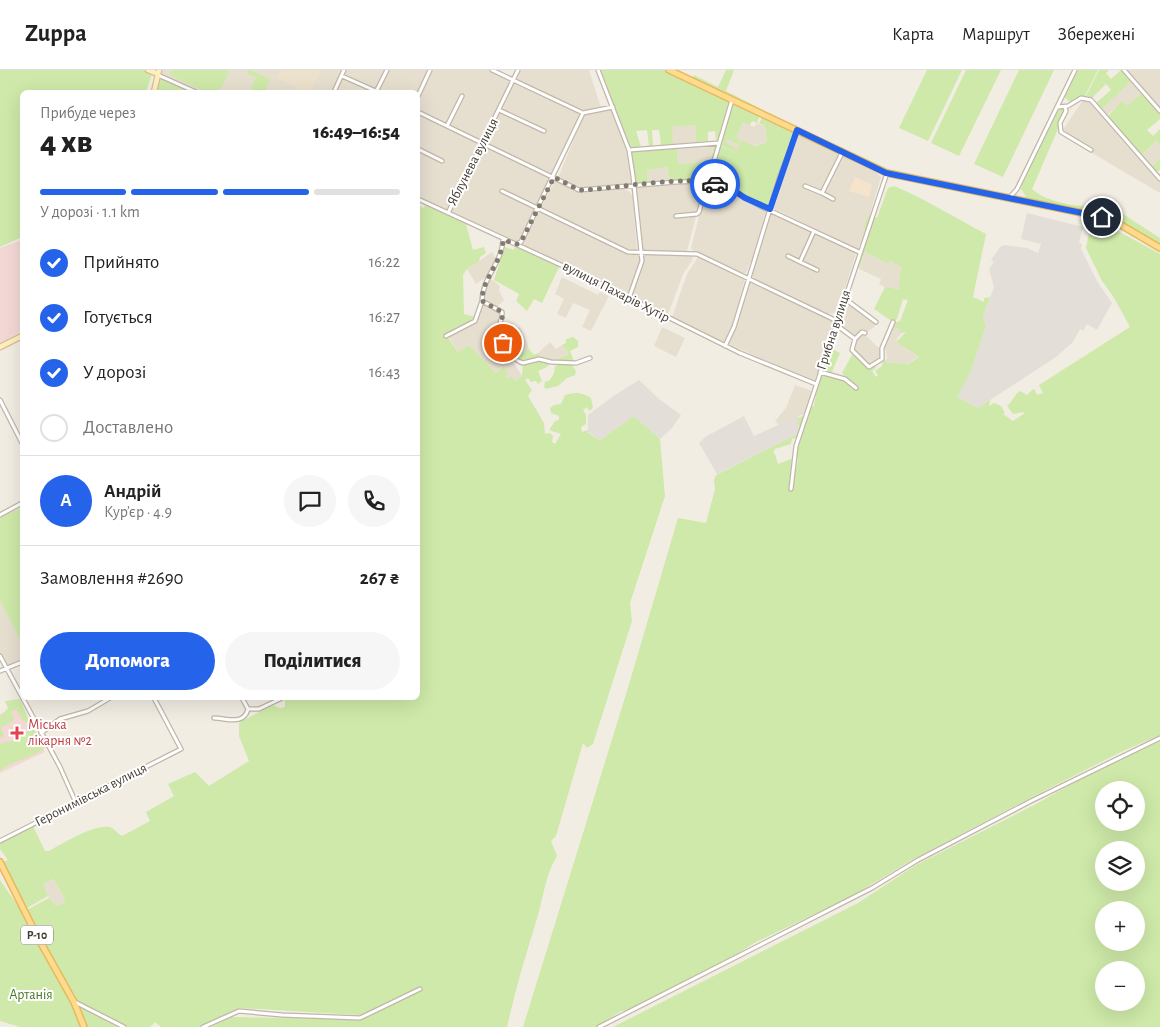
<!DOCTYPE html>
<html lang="uk">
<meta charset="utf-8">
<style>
:root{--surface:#fff;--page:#f6f6f6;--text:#222;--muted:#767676;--line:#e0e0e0;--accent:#2563eb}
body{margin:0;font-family:"Alegreya Sans",sans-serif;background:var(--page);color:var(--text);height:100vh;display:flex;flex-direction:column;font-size:19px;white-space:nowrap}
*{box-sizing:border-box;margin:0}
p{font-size:16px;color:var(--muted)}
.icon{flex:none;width:28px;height:28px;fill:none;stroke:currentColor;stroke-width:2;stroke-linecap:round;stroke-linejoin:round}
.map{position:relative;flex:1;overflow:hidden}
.drawer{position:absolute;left:20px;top:20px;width:400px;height:610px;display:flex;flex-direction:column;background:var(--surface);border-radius:8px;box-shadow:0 5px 20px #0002}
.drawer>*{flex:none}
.tools{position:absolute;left:1095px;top:711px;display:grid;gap:10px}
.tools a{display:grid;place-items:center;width:50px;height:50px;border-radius:50%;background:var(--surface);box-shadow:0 5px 20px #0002;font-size:25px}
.pin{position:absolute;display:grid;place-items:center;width:42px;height:42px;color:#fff;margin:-21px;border:2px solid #fff;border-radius:50%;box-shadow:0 1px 5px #0007}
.courier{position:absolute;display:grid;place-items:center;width:50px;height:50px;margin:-25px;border:4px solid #2563eb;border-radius:50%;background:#fff;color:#222;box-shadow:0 1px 6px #0007}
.overview em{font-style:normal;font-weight:800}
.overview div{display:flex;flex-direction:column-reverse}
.overview{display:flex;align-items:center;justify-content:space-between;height:85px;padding:0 20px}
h1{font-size:32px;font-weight:800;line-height:38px}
.bar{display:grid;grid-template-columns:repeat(4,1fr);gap:8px 5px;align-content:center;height:60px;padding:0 20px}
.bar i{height:6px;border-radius:4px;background:var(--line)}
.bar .active{background:var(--accent)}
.bar p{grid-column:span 4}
.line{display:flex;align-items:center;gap:12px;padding:0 20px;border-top:1px solid var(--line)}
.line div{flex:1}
.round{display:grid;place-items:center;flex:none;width:52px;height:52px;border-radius:26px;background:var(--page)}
ol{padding:0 20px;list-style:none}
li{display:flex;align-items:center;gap:15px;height:55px}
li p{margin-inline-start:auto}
li .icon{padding:5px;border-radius:50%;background:var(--accent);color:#fff;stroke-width:4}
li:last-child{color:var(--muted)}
li i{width:28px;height:28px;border:2px solid var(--line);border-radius:50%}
.action{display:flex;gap:10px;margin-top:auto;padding:10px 20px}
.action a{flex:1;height:58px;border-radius:30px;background:var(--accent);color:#fff;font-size:20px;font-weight:800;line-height:58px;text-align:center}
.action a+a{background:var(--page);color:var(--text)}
header{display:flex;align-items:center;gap:30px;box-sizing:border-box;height:70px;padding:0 25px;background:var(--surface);border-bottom:1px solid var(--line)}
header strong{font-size:24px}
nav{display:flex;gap:28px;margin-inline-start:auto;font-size:18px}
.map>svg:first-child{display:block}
</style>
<header>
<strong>Zuppa</strong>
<nav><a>Карта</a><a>Маршрут</a><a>Збережені</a></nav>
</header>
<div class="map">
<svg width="1160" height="957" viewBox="0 0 1160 957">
<rect width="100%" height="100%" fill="#f2ede3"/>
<path fill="#e6dfd0" d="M161,0H343L333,22H197L162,5Z
M345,0H429L418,24L381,22L346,7L344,5Z
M431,0H490L510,10L483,69L479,70L418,41V29Z
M520,0H589L601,38L582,41L517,10Z
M1127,0H1160V38Z
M343,9L348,10L374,22H335Z
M1131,11L1142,23L1127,37L1122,32L1107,45L1102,39Z
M514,12L581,45L553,104L492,76L485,71Z
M1088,29L1160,111V123L1060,64L1083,30Z
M612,39L626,80L631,113L586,118L572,115L558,108L584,45Z
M418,43L479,74L446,141L418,128Z
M744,52L754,57L757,53L765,56L767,72L737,80L720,75Z
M695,55L696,72L673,74L671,57Z
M798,65L876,102L881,107L865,161L858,179L772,138L775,125Z
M1157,71L1160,75V89L1152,96L1142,85Z
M483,75L546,105L551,110L520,171L517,173L450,143Z
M714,75L710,91L678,94L677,79Z
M667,97L670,111L648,113L647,100Z
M555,111L582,122L622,118L630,122L633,127L637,181L627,179L542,139L541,137Z
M694,112L702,114L704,116L687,181L668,182L642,180L636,118Z
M712,114L766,141L753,186L746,203H741L695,183L691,178L702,135L708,117Z
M540,141L627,182L693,186L692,191L683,204L668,245L523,176L524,171Z
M771,144H775L856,183L840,235L835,243L827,244L750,207L768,150Z
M492,182L497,190L486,207L476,214L467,199Z
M865,182L888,194L890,191L901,197L900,219L885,217L879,214L881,209L859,199Z
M698,187L745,208L730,265L724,272L684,255L672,247L687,204Z
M562,207L598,225L600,222L609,226L591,261L582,257L590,240L573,233L566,248L557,244L564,229L555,224Z
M490,208L500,216L499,220L504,230L497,237L483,230L484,221Z
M751,211L835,251L814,312L729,274L744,223Z
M844,231H847L874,251L877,253L873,258L866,263L862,259L855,267L841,257L838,254Z
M484,233L501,243L499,253L495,255L497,265L522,306L515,311L496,303L469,275L458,282L449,267L476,252Z
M512,253L516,259L520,257L529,279L515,287L500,265L499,261Z
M662,257L685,268L676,287L654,276Z
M898,258L902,263L897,268L896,272L918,287L907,294H883L887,288L885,277L889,267L888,265L892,259Z
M862,262L880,279L881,289L869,296L854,282L853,274Z
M550,272L556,279L562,275L569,284L551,291L542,289L538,283Z
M795,315L812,321L804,344L779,355L775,351L786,338Z
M0,531L22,574V590L8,597L0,583Z
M53,809L62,823L65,832L56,836L49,828L43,814Z"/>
<path fill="#f6e3cc" d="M855,107L872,115L869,127L849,121Z"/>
<path fill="#e4ded8" d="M1027,143L1083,157L1079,173L1082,174L1081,179L1097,211L1112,233L1097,260L1087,254L1083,261L1080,259L1073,272L1056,287L978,338L957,327L971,301L986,256L983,247L994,217L989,199L994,192L991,190L1000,177L1004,175L1027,178L1038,183L1041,174L1021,169Z
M639,310L659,329L681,345L672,358L660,369L634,346L600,370L588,362V345L615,325Z
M744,346L754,366L798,346L799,363L717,404L699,373L705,367Z"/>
<path fill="#ece2cb" d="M281,0H321L310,22H295L297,17L277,8Z"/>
<path fill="#f4d8d5" d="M22,170V261L0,273V178Z
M18,635L45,682L0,703V644Z"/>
<path fill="#cee9a9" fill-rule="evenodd" d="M0,0H143L152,4L146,22H22V167L0,177Z
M172,0H230L219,22H205L169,5Z
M247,0H251L270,9L265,22L250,21L257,5L254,7L248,4Z
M601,0H665L729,31L718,69L716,70L715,61L708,62V71L696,72L695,55L672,57L673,74L661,75L659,60H652L653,76H649L647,60L636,61L641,77L630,78Z
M726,0H734L726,21L763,40V42L692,9L694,5L718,17Z
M927,0H962L928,71L899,58Z
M966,0H1001L959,86L931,73Z
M1019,0H1054L1003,107L974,94Z
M1078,0H1098L1085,26L1070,32L1064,27Z
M1099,0H1109L1106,3L1111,9L1121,0L1131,11L1102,39L1096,33L1111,20L1106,14L1092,28L1086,26Z
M159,7L191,22H156Z
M1142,23L1160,43V49L1147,60L1153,66L1160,59V75L1156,71L1142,85L1152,96L1160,89V100L1156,102L1107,47L1122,31L1127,36Z
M733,32L760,44L757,53L752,51L750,55L743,52L736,67L740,69L738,74L727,69L726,73L734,77V79L737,80L741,70L754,76L767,72L765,56L759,53L763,46L795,61L767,137L722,115L727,102L719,98L712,111L710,109L720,76L734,82L720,75V73Z
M1062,38L1065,43L1032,119C1048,134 1088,139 1109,135L1160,168V176L1096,143L1027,128L1021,119L1022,113L1057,42Z
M718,74L707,109L704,111H670L667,97L647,100L648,113L637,114L635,111L630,83L632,81L680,76V79H677L678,94L710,91L714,76H704V75Z
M894,116C926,129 955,148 986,164L973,227L984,232V228L990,227L983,247L986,256L971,301L957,327L978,338L990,330L989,336L994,333L1001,336L1005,343L1003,344L1013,351L1025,343L1023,342L1013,344L1007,336C1012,332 1015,324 1020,321L1027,325L1033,319L1035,320L1037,325L1043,323L1039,315L1130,257L1113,226L1102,211L1086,178L1089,163L1105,154L1160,184V665L1123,681L1030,728L912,790L850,827L754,873L726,891L628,941H621L596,957H523L627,621L678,448L706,453L715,419L714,410L716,405L799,363L798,348L803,346L806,348L809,338L814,336L816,324L836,258L839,257L831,278L840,283L831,304L852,314L842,303L852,285L855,284L869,297L875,294L876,298L872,301L876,307L878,305L875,301L882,296L883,288L887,293L908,294L919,287L896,272L906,262L902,263L898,258L893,259L894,253L900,251L908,230L903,229L897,249L893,252L874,239L885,217L899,219L901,197L890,191L888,194L865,182L859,198H856L868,163L863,157L869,145L877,148L888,118ZM799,367L794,387L798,389L796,399L791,389L778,394L775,384L773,383L775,379L791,374L792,369Z
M418,134L423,138L426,135L466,154L473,180L484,177L486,183L480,187L479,191L467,199L463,205L464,244L475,247V251L447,266L458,282L469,275L496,303L503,298L507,300L506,308L512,307L515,311L522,306L523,293L518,285L529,279L534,285L538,283L542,289L551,292L547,297L538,301L542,311L538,314L536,311L531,312L528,308L525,310L532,320L528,326L544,353L545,364L550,363L553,366L552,372L555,374L561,364L549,360L555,351L559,350V346L551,343L550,338L554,335L561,334L565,325C575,322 582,322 591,328L593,338L589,341L587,337L583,340L586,345V354L581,357L582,362L588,360V363L600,370L634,346L660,369L665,426L630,533L632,551L593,674L587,678L583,673L556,766L551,771L557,786C545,805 543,830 536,852C525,887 515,921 507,957H211L230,947L356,949L360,945L240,938L200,957H161L155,952L150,957H88L83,950L84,947L75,925L25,841L49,828L56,836L65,832L62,823L53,809L43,814L48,826L25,839L2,792L8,790L0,779V773L33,756L45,781H49C64,773 92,755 109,757C115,758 116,763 122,766L150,751L146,742L174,726L168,714L195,702L209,716L249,691L239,666V653L272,635L280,638L285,637V628L289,629L302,628H418Z
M515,175L559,197L542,233L534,229L527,241L516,231L519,224L494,210L505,177L514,180Z
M573,267L578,271V277L570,281L574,291L572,295L576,301L575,305L567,308L558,316L546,319L544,317L545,312L550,310L554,303L555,296L558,295L555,290L569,284L562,275L566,273V269Z
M22,437V574L0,531V448Z
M20,629L30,653L23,651L16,639L11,642L14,649L12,652L1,657L4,667L0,668V647L8,638L5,631Z
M10,655L20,665L34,659L45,678C31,689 13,690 0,701V674L14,670Z
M1160,670V957H613L858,833L916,795L1036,734L1113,691ZM1104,720H1136V752H1104ZM1104,780H1136V812H1104ZM1104,840H1136V872H1104ZM1104,900H1136V932H1104Z
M0,810L18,836L72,934L80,957H20L0,951Z"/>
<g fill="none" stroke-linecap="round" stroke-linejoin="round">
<g stroke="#c1b7a8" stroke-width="5.5">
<path id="street" d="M492,0L583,43
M598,0L629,80L633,106L642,191L629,228
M1124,0L1160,41
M158,5L196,22
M342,6L378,22
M334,22L344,0
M376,22L387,0
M418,26L430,0
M1058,37L1068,36L1081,28L1091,30L1160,109
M1065,37L1066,41L1060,53L1061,62L1091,80
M499,40L544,61
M418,42L579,120L676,112L708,111L733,120L760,136L859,182
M447,56L462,26
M418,79L442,91
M629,80L719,73
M805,116L822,123
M502,121L628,182L697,184L837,251
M1010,127L1017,119L1075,0
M418,129L587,207L740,283L816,314
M833,129L822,123L842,83
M448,143L518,0
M676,146L697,144L699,142L732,30
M814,161L800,192L817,200
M503,170C502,193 482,208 482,231L502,242C503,249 498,255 498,262C498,271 514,291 523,293L539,289L551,292L576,293L590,288
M518,173L521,172L583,43L613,37
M788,186L800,192
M844,228L876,252
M837,253L839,257L855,269L852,280L869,297L882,289V278L893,252
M446,266L475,251L482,231
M855,269L862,262L865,263
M725,276L734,257L780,106L797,61
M820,302L845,309L856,318
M0,330L22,373
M791,419L796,376L887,103
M0,445L22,433
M0,586L60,697L76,733
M0,601L22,592
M242,628L248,639
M248,639H259L282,628
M214,648C226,648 244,656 248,639
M41,663L60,649L88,641L110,628
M0,771L181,679L154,628
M75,932L124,957
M203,957L239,941L282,945L360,948L420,919
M599,957L872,818L918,790L1031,731L1160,668"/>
</g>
<g stroke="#d4c190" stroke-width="7">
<path id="secondary" d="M148,0L158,4
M154,22L159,0
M0,277L22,266"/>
</g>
<g stroke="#e8b95a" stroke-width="8">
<path id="primary" d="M669,0L887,103L1102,147L1121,155L1160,178
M0,792L37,866L74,932L84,957"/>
</g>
<use href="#street" stroke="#fff" stroke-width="3"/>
<use href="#secondary" stroke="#ffeec0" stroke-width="4.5"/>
<use href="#primary" stroke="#ffdb8f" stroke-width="5"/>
</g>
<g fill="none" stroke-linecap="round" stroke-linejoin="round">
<path stroke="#817b71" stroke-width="5" stroke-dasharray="0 9" d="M503,273C493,258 504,256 502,242L482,231C482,208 502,193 503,170L517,174L521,172L554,107L579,120H586C613,118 694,105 715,114"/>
<path stroke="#2563eb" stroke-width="6" d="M715,114L733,120L745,128L770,139L797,60L886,103L1102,147"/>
</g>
<path fill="#e0444e" stroke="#fff" stroke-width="2" d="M14.5 655.5h5v5h5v5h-5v5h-5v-5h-5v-5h5z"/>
<g text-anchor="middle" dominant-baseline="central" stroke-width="4" stroke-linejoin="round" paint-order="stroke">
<rect fill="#fff" stroke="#7c7770" stroke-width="1" x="21" y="855.5" width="32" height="19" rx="4"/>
<g font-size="12" font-weight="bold" fill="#443d33">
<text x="37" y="865">Р-10</text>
</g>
<g font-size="14" fill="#443d33" stroke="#fff">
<text transform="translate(473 92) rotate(-63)">Яблунева вулиця</text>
<text transform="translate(616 222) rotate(27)">вулиця Пахарів Хутір</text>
<text transform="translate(834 260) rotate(-72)">Грибна вулиця</text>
<text transform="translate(91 725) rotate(-27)">Геронимівська вулиця</text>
</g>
<g font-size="14" fill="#be3a42" stroke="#fff" text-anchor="start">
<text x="28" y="655">Міська<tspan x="28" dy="16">лікарня №2</tspan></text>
</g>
<g font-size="14" fill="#477824" stroke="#fff">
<text x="31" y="925">Артанія</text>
</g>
</g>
</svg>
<div class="tools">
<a><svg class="icon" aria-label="locate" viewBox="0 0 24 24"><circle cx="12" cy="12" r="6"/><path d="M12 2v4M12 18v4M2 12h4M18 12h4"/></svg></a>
<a><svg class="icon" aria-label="layers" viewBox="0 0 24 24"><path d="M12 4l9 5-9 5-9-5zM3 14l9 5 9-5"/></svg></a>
<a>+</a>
<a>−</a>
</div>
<div class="pin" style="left:503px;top:273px;background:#ea580c"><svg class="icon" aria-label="bag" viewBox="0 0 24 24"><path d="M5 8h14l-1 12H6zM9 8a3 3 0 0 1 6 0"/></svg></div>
<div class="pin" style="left:1102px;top:147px;background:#1f2937"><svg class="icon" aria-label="home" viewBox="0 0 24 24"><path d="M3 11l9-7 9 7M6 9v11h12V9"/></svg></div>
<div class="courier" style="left:715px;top:114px"><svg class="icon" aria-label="car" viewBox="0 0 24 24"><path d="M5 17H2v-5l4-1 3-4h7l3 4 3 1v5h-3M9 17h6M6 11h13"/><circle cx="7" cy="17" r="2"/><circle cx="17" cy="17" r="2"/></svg></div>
<section class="drawer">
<div class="overview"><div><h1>4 хв</h1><p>Прибуде через</p></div><em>16:49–16:54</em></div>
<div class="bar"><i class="active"></i><i class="active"></i><i class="active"></i><i></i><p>У дорозі · 1.1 km</p></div>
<ol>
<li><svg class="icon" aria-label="check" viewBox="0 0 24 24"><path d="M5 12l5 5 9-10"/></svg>Прийнято<p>16:22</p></li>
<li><svg class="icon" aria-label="check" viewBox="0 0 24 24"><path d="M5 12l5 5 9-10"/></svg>Готується<p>16:27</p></li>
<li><svg class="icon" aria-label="check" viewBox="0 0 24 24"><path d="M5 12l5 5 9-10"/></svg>У дорозі<p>16:43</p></li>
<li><i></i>Доставлено</li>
</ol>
<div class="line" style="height:90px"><b class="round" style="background:var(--accent);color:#fff">А</b><div><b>Андрій</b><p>Кур’єр · 4.9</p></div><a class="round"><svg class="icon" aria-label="chat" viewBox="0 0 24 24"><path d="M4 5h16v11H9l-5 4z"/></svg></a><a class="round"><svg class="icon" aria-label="phone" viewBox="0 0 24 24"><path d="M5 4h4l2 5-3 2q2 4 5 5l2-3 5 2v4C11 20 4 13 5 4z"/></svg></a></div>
<div class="line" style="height:65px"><div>Замовлення #2690</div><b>267 ₴</b></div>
<div class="action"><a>Допомога</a><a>Поділитися</a></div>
</section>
</div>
